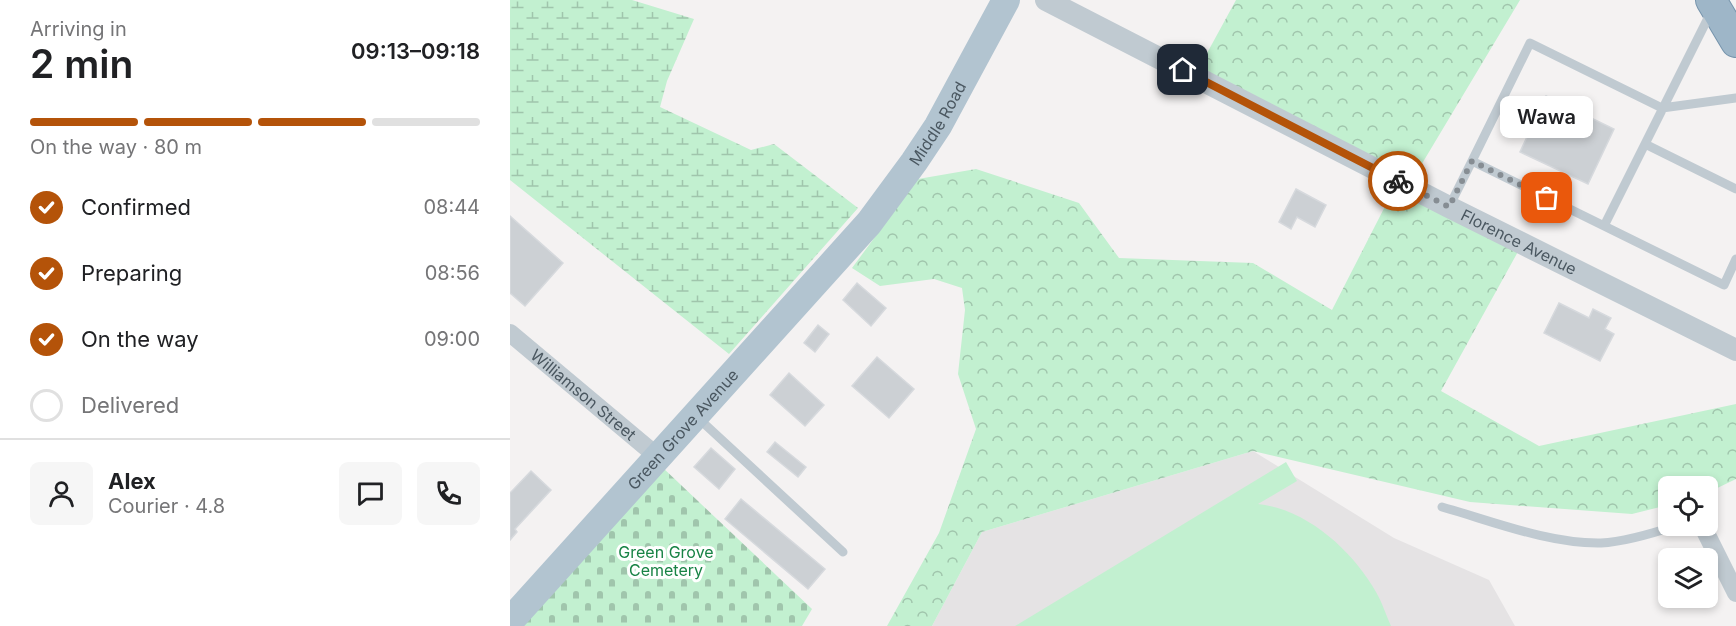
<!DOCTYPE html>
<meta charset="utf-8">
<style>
:root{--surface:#fff;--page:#f6f6f6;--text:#202124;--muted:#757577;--line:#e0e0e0;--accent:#b45309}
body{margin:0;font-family:Inter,sans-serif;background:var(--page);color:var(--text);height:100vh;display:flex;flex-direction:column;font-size:22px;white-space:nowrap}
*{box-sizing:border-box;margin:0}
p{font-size:20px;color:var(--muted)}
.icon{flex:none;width:33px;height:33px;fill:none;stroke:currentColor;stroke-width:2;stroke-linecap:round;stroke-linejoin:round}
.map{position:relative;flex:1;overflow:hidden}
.panel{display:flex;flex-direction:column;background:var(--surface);width:510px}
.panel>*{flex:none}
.buttons{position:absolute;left:1148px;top:476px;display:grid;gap:12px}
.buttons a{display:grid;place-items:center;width:60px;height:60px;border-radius:9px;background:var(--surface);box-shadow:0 3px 9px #0003;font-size:30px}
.pin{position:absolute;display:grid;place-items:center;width:51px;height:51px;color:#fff;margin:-26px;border-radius:12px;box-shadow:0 3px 9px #0006}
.courier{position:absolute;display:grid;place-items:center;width:60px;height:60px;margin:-30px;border:4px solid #b45309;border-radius:50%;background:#fff;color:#222;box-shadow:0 2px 8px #0007}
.bubble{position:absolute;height:42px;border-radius:9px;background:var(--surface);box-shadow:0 3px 9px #0003;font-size:20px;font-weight:600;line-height:42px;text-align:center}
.overview em{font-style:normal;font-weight:600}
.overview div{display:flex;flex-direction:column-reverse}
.overview{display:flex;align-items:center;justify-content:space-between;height:102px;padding:0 30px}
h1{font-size:39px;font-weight:600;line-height:45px}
.bar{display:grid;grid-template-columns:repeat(4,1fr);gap:9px 6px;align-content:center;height:72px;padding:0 30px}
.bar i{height:8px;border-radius:4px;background:var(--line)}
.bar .on{background:var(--accent)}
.bar p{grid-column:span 4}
.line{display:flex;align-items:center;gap:15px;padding:0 30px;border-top:2px solid var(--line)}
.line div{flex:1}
.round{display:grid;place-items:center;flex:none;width:63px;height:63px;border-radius:9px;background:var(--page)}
ol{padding:0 30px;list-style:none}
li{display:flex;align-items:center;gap:18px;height:66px}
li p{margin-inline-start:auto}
li .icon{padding:6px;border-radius:50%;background:var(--accent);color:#fff;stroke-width:4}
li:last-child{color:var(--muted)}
li i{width:33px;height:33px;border:3px solid var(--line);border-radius:50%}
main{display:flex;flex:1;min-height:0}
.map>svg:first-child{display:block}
</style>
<main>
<section class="panel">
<div class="overview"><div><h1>2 min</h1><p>Arriving in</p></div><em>09:13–09:18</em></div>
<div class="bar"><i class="on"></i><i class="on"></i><i class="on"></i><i></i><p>On the way · 80 m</p></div>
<ol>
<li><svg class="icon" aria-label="check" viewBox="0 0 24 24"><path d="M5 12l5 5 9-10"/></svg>Confirmed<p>08:44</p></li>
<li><svg class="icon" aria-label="check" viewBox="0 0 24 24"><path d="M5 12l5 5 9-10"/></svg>Preparing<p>08:56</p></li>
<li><svg class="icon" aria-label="check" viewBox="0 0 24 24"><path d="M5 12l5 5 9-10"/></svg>On the way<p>09:00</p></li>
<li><i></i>Delivered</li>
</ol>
<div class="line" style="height:108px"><a class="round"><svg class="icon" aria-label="person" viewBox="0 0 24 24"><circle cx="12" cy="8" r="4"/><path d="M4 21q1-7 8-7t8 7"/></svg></a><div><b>Alex</b><p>Courier · 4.8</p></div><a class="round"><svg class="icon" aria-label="chat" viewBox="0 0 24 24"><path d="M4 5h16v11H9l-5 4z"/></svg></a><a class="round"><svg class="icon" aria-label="phone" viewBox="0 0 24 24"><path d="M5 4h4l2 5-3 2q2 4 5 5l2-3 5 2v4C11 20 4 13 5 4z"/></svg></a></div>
</section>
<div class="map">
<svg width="1226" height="626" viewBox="0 0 1226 626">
<defs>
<pattern id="forest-crowns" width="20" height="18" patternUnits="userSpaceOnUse" patternTransform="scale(1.5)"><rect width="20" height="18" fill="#c2f0d0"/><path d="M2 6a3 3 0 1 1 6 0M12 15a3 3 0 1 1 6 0" fill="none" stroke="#a0c5ac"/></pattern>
<pattern id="wetland-marsh" width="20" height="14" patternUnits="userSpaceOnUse" patternTransform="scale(1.5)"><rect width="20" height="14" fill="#c2f0d0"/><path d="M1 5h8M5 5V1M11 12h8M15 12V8" fill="none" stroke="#a0c5ac"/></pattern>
<pattern id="cemetery-stones" width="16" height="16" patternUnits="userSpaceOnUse" patternTransform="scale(1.5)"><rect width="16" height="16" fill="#c2f0d0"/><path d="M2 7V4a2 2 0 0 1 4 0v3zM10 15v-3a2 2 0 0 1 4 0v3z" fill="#a0c5ac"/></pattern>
</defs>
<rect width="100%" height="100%" fill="#f4f2f2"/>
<path fill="#e5e3e4" d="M743,451L884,538L979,580L1005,626H422L472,532Z"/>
<path fill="url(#forest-crowns)" d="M726,0H1010L904,177L1010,248L931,391L1029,446L1226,404V479L1197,493V486H1158V505L1122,514L960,502L743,451L472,532L422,626H377L429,533L466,429L448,374L455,310L452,288L424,279L370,286L342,268L408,179L466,169L569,203L609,258L743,263L822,310L887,183L684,77Z"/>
<path fill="url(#wetland-marsh)" d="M0,0H122L184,19L157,81L150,107L241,150L264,144L348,208L219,354L0,180Z"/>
<path fill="url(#cemetery-stones)" d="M152,467L302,609L292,626H13Z"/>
<path fill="#c2f0d0" d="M776,462L787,481L748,504C797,509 843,551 866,592C872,602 876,615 881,626H505Z"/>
<path fill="#ccd0d4" stroke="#d6d9dd" stroke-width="1.5" d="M1036,96L1104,129L1078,184L1010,152Z
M786,189L816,205L805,227L787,217L781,229L769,222Z
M0,216L53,263L15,306L0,293Z
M347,283L376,308L361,326L333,300Z
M1049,303L1079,318L1083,309L1101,318L1095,329L1104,334L1090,361L1034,333Z
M308,325L319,334L305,352L294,343Z
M367,357L404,389L379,418L342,386Z
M279,373L314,405L295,426L260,395Z
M265,442L296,467L288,477L257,452Z
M201,448L225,469L209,489L184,467Z
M21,471L41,490L5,529L7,532L0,540V493Z
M231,499L315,569L298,589L215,519Z"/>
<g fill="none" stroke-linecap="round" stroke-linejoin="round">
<g stroke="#7694ac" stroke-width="32">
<path id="trunk" d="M1201,0L1226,42"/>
</g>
<path stroke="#c0cad1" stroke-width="9" d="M1226,98L1152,108L1020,43L962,161L1214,285L1226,259
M1135,144L1226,189
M939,207L962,161
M1094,226L1202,10
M187,417L333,552
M932,507C982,521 1039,544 1091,543C1113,542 1147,532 1168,525"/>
<g stroke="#c0cad1" stroke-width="18">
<path id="s1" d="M0,333L148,457"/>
<path d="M1192,525L1226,593"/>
</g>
<path stroke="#c0cad1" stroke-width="22" id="s2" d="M536,0L939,207L1226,350"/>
<path stroke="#b2c4d0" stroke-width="28" id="s3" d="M0,621L359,223L404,162L428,126L496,0"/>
<use href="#trunk" stroke="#9eb6c8" stroke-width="30"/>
</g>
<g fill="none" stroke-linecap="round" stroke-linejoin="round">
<path stroke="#868d93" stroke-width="6" stroke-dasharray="0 10.8" d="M888,181L939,207L962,161L1037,198"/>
<path stroke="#b45309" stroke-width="8" d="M673,70L888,181"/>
</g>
<g text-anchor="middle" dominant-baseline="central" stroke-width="6" stroke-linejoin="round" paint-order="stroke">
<g font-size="16" fill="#4a5760" stroke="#fff">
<text stroke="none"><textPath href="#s3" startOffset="657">Middle Road</textPath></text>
<text stroke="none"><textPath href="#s2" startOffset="531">Florence Avenue</textPath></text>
<text stroke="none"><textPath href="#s1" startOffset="96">Williamson Street</textPath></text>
<text stroke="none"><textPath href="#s3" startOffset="258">Green Grove Avenue</textPath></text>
</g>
<g font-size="16" fill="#188345" stroke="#fff">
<text x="156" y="552">Green Grove<tspan x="156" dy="18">Cemetery</tspan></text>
</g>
</g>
</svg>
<div class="buttons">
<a><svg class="icon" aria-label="locate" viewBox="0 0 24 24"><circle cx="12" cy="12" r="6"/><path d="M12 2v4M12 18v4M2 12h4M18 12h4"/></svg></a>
<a><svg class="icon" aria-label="layers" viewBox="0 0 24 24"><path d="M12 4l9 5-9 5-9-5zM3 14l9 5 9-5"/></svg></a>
</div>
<div class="pin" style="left:1037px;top:198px;background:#ea580c"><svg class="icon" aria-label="bag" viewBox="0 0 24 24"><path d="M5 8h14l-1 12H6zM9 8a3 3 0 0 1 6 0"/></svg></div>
<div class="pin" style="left:673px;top:70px;background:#1f2937"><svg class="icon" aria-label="home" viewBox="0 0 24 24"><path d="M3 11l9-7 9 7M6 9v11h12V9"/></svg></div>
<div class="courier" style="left:888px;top:181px"><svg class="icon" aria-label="bike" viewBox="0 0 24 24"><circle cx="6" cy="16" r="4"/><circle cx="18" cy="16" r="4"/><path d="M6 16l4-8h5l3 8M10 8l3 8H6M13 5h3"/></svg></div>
<div class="bubble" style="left:990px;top:96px;width:93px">Wawa</div>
</div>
</main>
